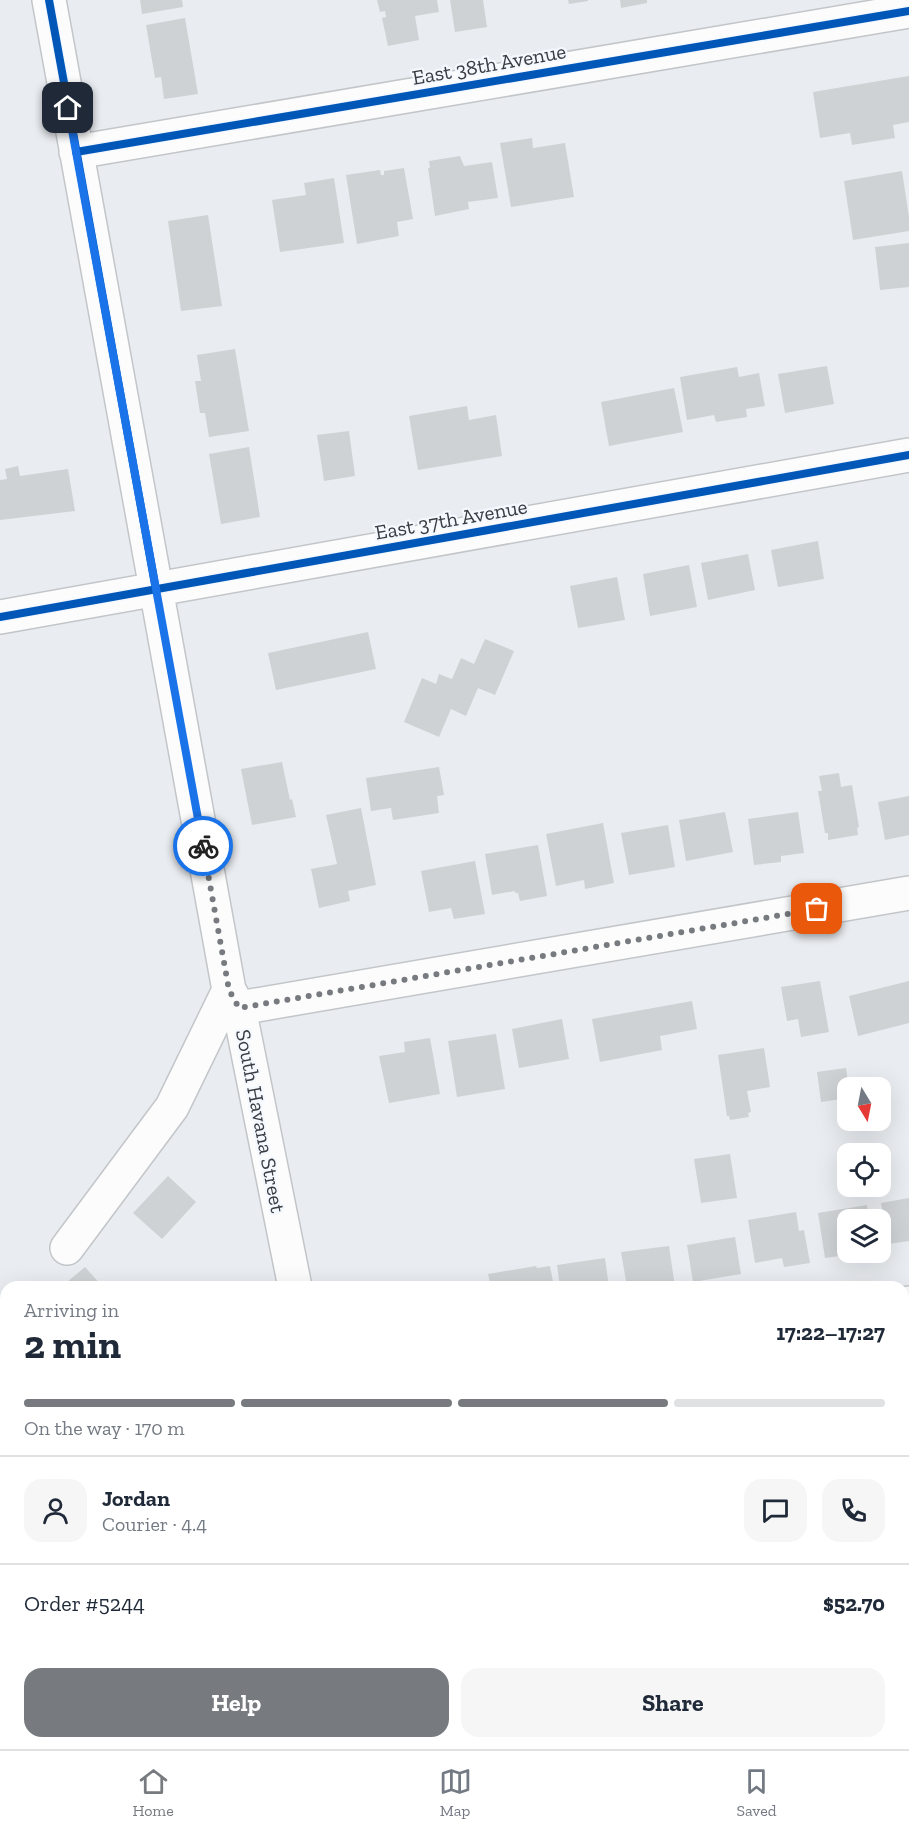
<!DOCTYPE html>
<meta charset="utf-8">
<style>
:root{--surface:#fff;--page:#f6f6f7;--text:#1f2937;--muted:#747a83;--line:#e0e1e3;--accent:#777a7e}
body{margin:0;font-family:"Zilla Slab",serif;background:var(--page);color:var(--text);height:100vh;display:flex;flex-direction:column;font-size:22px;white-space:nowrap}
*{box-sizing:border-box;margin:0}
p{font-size:20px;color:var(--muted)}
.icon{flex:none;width:33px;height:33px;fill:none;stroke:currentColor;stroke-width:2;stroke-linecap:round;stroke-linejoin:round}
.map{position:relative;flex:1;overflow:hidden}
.panel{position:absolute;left:0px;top:1281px;width:909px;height:468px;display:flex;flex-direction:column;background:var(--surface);border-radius:18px 18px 0 0;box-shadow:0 6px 24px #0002}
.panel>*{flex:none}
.needle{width:39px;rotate:170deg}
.buttons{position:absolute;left:837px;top:1077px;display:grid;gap:12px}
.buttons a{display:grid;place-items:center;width:54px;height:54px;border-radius:12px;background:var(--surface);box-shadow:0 6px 24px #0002;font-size:30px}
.pin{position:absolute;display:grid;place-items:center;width:51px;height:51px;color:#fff;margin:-26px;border-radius:12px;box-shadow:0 3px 9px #0006}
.courier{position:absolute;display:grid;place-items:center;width:60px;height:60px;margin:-30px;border:4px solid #1a73e8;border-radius:50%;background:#fff;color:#222;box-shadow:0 2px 8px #0007}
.summary em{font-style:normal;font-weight:700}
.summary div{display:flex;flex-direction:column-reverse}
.summary{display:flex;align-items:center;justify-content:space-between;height:102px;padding:0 24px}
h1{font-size:39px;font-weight:700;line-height:45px}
.bar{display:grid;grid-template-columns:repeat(4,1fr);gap:9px 6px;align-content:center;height:72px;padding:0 24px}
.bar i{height:8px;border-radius:4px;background:var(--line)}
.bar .on{background:var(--accent)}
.bar p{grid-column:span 4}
.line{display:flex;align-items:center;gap:15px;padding:0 24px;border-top:2px solid var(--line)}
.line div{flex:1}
.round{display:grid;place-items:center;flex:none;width:63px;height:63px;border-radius:18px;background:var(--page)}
.primary-button{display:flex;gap:12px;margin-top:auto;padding:12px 24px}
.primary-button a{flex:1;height:69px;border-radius:18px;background:var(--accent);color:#fff;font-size:24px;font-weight:700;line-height:69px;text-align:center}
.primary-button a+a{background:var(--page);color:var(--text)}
.dock{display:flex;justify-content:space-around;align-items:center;height:84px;border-top:2px solid var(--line);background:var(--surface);font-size:16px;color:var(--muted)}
.dock a{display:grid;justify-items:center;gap:3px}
.dock .on{color:var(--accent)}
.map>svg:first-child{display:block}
</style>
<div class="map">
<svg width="909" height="1749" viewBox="0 0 909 1749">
<rect width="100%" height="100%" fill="#e9ecf0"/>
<path fill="#cfd2d5" d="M140,0H182L183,7L142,14Z
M377,0H437L439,12L415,16L419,40L388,46L382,18L386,17L385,11L380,12Z
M450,0H483L487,27L455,32Z
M568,0H588V1L569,4Z
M620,0H647V3L621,8Z
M185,18L198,94L164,99L161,77L155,78L146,25Z
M909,76V122L893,125L895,138L852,145L850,133L820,138L813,92Z
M532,138L533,148L565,143L574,197L511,207L500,143Z
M460,156L464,166L492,162L498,198L468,202L469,209L435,216L428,168H430L429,161Z
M404,168L413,219L397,222L399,236L357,244L346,175L380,170L381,175H384V171Z
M902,171L909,217V231L853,240L844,181Z
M334,178L344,243L280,252L272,200L306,195L304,183Z
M208,215L222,306L181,311L168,221Z
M909,243V287L880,290L875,247Z
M235,349L249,431L209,437L205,413H200L195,381H201L197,355Z
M827,366L834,404L785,413L778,374Z
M737,367L739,377L759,373L765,406L746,409L747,417L716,422L714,415L687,420L680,377Z
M674,388L683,432L609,446L601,402Z
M467,406L469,420L496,415L502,456L418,470L409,416Z
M349,431L355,476L324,481L317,435Z
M249,447L260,517L221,524L209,454Z
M18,466L20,476L68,469L75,511L0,520V480L7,479L5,469Z
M818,541L824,579L778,587L771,550Z
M748,554L755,590L708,600L701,563Z
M689,565L697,607L650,616L643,574Z
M617,577L625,620L578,628L570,586Z
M368,632L376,669L276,690L268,653Z
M485,639L514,651L495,695L478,688L466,716L451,709L439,737L404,722L422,678L436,684L439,674L452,679L461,658L474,664Z
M282,762L290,800L292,799L296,817L252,825L241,769Z
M439,767L444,795L437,796L439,813L393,820L391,808L371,811L366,778Z
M839,773L841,787L852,785L859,827L857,828L858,835L828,840V833H825L818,791H822L819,776Z
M909,796V835L885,840L878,802Z
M361,808L376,885L348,891L350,901L319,908L311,869L337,864L326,815Z
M725,812L733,852L686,861L679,820Z
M798,812L804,853L781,856V862L754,865L748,819Z
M603,823L614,883L585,889L584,880L556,886L546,834Z
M668,825L675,867L629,875L621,833Z
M538,845L547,896L520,901L518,893H515V891L492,895L485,854Z
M475,861L485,914L454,919L451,908L429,912L421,871Z
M820,981L829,1032L801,1037L798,1019L787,1021L781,987Z
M909,981V1023L858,1036L849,996Z
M692,1001L697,1029L660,1036L662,1050L600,1062L592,1019Z
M562,1019L569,1059L519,1068L512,1029Z
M496,1034L505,1089L457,1097L448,1041Z
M430,1038L440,1094L389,1103L379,1056L405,1052L404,1042Z
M764,1048L770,1087L747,1091L751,1112L748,1113L749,1117L730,1120L729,1116H727L718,1055Z
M846,1068L849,1088L848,1098L821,1102L817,1072Z
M730,1154L737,1198L701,1203L694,1159Z
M168,1176L196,1202L162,1239L133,1213Z
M909,1198V1241L888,1244L881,1203Z
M867,1205L869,1220H848V1252L854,1254L825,1258L818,1213Z
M796,1212L799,1231L804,1230L810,1263L784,1267L782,1258L755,1263L748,1220Z
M735,1237L741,1274L693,1282L687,1245Z
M669,1246L675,1287H627L621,1252Z
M605,1258L609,1287H560L557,1265Z
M536,1266L537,1268L550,1266L554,1287H491L488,1274Z
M85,1267L103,1287H61Z
M359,1281L360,1287H330V1286Z
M476,1282L477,1287H452V1286Z
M909,1473V1518L903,1519V1474Z
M909,1686V1747H908L903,1721V1688Z
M422,1743H461L462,1749H423Z
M709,1743H750L751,1749H710Z
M778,1743H829L830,1749H779Z
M841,1743H887L888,1748L842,1749Z"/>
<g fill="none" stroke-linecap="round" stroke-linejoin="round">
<g stroke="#c3c6c9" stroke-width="36">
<path id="minor" d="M49,0L229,990L239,1008L295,1287
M76,152L909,11
M0,617L909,455
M239,1008L909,893
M67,1248L172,1107L229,990
M903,1304L909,1303
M903,1405L909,1404
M0,1528L6,1527
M378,1743L379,1749
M178,1749L209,1743"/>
</g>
<use href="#minor" stroke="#fcfcfd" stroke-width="33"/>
<g stroke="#f4f8ff" stroke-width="11">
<path id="cycleway" d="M49,0L156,590
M76,152L909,11
M0,617L909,455"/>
</g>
<use href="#cycleway" stroke="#0057b8" stroke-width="8"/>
</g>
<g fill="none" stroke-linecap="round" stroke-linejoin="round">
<path stroke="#777a7e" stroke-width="6" stroke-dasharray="0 10.8" d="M203,846L229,990L239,1008L817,909"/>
<path stroke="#1a73e8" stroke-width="8" d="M68,108L203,846"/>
</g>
<g text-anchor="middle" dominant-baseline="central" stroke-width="4.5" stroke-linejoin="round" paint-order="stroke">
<g font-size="21" fill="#3a3c40" stroke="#f4f8ff">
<text transform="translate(489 64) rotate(-10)">East 38th Avenue</text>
<text transform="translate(451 519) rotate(-10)">East 37th Avenue</text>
<text transform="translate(261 1121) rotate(79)">South Havana Street</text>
</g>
</g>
</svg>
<div class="buttons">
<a><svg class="needle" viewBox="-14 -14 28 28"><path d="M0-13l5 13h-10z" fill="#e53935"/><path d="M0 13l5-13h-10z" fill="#747a83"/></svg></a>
<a><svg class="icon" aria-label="locate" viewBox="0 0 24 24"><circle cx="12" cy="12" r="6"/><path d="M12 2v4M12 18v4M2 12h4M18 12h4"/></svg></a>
<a><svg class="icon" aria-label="layers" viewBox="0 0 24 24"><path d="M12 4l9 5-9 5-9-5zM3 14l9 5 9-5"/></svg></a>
</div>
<div class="pin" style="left:817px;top:909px;background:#ea580c"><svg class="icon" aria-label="bag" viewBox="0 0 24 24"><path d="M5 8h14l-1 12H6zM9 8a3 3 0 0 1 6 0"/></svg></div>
<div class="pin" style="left:68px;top:108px;background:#1f2937"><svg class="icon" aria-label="home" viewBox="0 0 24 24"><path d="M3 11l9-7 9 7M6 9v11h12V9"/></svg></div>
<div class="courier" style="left:203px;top:846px"><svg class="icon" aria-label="bike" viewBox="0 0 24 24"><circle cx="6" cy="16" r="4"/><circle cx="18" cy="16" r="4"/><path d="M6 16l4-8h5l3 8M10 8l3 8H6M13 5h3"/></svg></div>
<section class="panel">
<div class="summary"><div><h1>2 min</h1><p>Arriving in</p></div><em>17:22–17:27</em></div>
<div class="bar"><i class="on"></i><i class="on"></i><i class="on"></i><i></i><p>On the way · 170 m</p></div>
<div class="line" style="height:108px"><a class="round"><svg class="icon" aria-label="person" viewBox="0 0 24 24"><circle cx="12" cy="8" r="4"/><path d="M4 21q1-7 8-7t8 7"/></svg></a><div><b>Jordan</b><p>Courier · 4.4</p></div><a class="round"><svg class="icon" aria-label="chat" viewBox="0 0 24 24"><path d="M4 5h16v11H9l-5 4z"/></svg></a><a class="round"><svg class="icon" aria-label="phone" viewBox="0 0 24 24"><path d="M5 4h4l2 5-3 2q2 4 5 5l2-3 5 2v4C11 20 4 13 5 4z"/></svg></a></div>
<div class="line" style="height:78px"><div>Order #5244</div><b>$52.70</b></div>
<div class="primary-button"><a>Help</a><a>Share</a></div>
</section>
</div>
<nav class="dock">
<a class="on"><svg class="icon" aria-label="home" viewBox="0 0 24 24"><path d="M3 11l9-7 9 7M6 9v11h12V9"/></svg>Home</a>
<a><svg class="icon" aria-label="map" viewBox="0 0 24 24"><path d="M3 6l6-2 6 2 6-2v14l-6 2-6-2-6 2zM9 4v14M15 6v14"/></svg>Map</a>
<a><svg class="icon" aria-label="saved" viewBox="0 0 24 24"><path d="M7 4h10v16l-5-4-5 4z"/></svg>Saved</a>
</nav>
